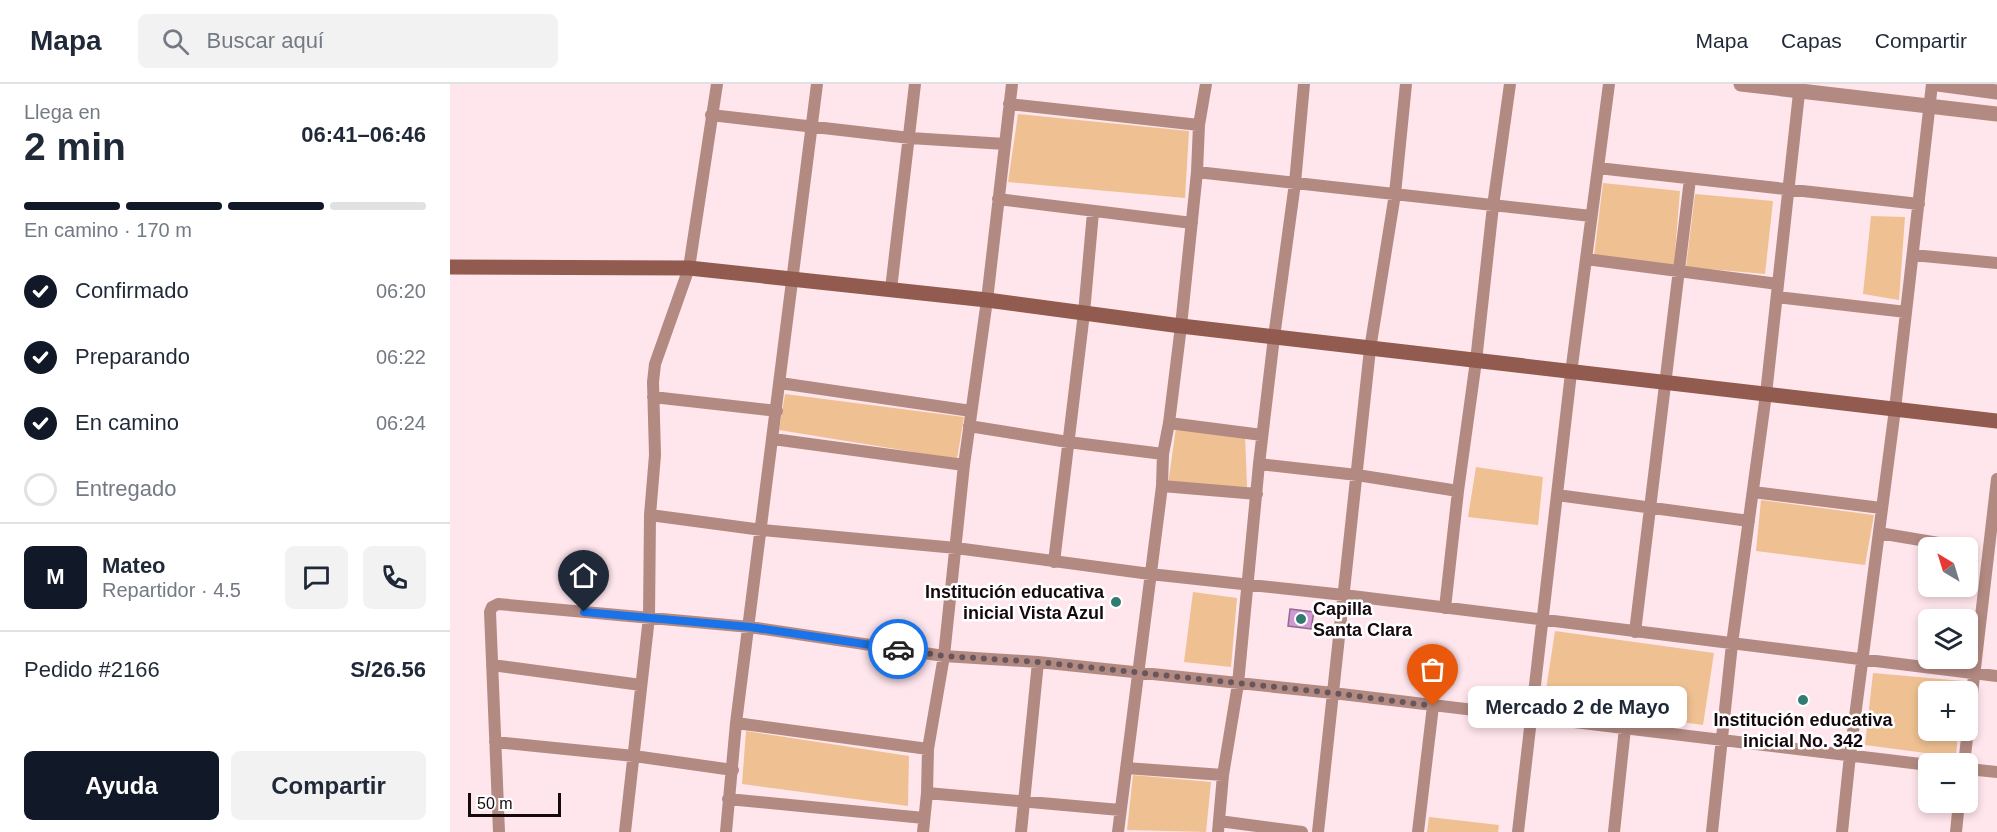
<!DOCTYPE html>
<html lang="es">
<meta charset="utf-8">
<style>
:root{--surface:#fff;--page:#f2f2f3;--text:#1f2937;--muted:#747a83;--line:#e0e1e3;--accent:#111827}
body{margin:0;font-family:Arial,sans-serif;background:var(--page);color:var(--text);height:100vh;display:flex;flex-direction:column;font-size:22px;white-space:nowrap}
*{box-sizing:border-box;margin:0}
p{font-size:20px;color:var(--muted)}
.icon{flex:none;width:33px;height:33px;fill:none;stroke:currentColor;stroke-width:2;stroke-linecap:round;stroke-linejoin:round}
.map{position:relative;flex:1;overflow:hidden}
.details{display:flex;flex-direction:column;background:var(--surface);width:450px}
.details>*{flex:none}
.needle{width:39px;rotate:322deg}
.controls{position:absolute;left:1468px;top:453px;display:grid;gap:12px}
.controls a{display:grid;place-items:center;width:60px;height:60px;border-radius:9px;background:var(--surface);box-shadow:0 3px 9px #0003;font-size:30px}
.scale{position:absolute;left:18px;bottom:15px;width:93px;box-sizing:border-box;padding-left:6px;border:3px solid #16090e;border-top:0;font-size:16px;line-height:21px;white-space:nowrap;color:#16090e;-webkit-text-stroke:4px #fff;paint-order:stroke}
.pin{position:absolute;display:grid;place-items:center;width:51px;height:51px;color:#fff;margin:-62px -26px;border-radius:50% 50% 50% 0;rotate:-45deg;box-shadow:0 0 6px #0007}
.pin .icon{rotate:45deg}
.courier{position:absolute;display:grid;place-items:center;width:60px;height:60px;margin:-30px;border:4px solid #1a73e8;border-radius:50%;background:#fff;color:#222;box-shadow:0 2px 8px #0007}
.bubble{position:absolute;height:42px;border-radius:9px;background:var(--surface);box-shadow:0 3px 9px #0003;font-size:20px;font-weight:800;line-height:42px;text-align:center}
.summary em{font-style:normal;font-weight:800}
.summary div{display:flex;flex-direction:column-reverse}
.summary{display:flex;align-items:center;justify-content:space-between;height:102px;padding:0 24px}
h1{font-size:39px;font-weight:800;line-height:45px}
.bar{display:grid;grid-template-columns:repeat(4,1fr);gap:9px 6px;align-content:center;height:72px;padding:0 24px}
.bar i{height:8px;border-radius:4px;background:var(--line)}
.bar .current{background:var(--accent)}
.bar p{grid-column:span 4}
.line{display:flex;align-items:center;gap:15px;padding:0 24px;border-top:2px solid var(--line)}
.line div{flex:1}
.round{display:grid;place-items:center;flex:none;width:63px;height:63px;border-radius:9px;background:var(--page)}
ol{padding:0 24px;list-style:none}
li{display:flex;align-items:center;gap:18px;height:66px}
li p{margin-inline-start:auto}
li .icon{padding:6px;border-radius:50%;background:var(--accent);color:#fff;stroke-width:4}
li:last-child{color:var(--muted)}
li i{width:33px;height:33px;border:3px solid var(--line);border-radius:50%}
.primary-button{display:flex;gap:12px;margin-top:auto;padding:12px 24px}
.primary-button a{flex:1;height:69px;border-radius:9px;background:var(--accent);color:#fff;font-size:24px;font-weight:800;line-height:69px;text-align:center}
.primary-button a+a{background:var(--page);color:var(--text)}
header{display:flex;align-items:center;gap:36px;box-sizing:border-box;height:84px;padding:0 30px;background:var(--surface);border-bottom:2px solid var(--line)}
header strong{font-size:28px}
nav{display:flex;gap:33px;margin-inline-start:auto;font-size:21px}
.search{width:420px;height:54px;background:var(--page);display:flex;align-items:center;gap:15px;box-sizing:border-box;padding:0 21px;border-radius:9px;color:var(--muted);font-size:22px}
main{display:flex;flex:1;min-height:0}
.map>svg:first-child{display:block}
</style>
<header>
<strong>Mapa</strong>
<div class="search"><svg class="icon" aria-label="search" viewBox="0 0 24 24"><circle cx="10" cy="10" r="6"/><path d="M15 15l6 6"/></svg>Buscar aquí</div>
<nav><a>Mapa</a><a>Capas</a><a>Compartir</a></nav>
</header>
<main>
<section class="details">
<div class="summary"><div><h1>2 min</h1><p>Llega en</p></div><em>06:41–06:46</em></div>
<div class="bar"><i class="current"></i><i class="current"></i><i class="current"></i><i></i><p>En camino · 170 m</p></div>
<ol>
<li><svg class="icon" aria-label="check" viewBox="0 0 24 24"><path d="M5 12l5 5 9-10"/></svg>Confirmado<p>06:20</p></li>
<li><svg class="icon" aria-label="check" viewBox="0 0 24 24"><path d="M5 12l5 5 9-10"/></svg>Preparando<p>06:22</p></li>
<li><svg class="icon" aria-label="check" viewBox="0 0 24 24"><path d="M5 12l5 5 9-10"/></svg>En camino<p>06:24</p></li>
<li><i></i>Entregado</li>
</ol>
<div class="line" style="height:108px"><b class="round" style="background:var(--accent);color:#fff">M</b><div><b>Mateo</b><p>Repartidor · 4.5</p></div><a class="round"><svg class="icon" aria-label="chat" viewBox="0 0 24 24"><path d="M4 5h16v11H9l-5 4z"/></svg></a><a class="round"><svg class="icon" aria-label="phone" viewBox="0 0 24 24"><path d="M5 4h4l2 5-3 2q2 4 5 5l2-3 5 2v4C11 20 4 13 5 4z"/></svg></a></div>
<div class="line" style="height:78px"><div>Pedido #2166</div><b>S/26.56</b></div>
<div class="primary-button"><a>Ayuda</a><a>Compartir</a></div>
</section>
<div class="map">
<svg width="1547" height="748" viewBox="0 0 1547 748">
<rect width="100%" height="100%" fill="#ffe5ec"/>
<path fill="#efc192" d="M568,30L739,47L735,114L558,98Z
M1153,99L1230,107L1224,181L1144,172Z
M1245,110L1323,117L1315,190L1236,183Z
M1421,132L1455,133L1449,216L1413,210Z
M335,310L514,333L507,375L329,346Z
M726,343L795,350L797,403L718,401Z
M1026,383L1093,393L1088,441L1018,433Z
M1311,416L1424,431L1415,481L1306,467Z
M743,508L787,514L781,583L734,578Z
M1105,547L1264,569L1253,641L1094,619Z
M1423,589L1513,597L1512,607L1479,608V646L1508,647L1506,673L1415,661Z
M296,647L459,672L458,722L292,700Z
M683,691L761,698L756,748L677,746Z
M979,733L1049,741L1048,748H977Z"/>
<path fill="#d396d7" stroke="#887089" stroke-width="1.5" d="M840,525L864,528L861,545L838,542Z"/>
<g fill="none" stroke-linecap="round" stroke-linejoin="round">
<path stroke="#b28a82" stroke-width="12" d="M559,20L749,41
M261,31L460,54L555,60
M1148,84L1469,120
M747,88L1141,132
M548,115L742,139
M1463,171L1547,179
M1136,175L1328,200
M441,205L465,0
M1327,213L1456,228
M330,299L521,327
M203,313L327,327
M719,339L812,351
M519,342L618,358L713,370
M323,355L514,381
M809,380L907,391L1008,407
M712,402L807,410
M1303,408L1431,424
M1107,411L1299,437
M200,431L312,446L506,464L700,490L894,511L1547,592
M1429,449L1518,464
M604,478L634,229L643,128
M995,524L1008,407L1026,277L1043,122L1060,0
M1185,548L1240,95
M42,581L191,601
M286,639L478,665
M1518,644L1547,395
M45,658L184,672L283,686
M1514,680L1518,646
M676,684L773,691
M1518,685L1547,688
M477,709L670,726
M278,715L474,734
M769,737L852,748
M49,748L40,528L42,523L48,520L300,543L494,572L588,578L883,609L1479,681
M175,748L199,533L200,431L205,371L203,298L205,280L239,184L267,0
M276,748L286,639L367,0
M473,748L477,709L478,665L494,572L514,381L537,216L562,0
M571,748L588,578
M668,748L712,402L713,370L719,339L731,242L747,88L749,41L756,0
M768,748L773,691L788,600L809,380L824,253L845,99L854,0
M868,748L920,265L945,110L956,0
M968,748L983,622
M1068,748L1121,289L1159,0
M1164,748L1175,644
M1262,748L1282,560L1316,310L1350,0
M1392,748L1400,671L1445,325L1482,0
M1506,748L1509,718"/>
<path stroke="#b28a82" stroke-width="15" d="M1291,0L1547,30
M1488,0L1547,8"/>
<path stroke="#925b4f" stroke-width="15" d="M0,183L239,184L537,216L731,242L1547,337"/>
</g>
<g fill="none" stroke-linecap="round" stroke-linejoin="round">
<path stroke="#68565c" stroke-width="6" stroke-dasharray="0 10.8" d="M448,565L494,572L588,578L883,609L983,622"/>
<path stroke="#1a73e8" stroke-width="8" d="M134,528L300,543L448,565"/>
</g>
<g fill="#327a74" stroke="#fff" stroke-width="2">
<circle cx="666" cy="518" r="6"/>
<circle cx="851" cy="535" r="6"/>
<circle cx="1353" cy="616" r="6"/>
</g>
<g text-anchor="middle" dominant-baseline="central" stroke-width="5" stroke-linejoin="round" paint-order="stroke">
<g font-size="18" font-weight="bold" fill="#16090e" stroke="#fff" text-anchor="end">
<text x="654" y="508">Institución educativa<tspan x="654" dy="21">inicial Vista Azul</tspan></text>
<text x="863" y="525" text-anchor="start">Capilla<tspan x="863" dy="21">Santa Clara</tspan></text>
<text x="1353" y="636" text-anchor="middle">Institución educativa<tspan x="1353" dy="21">inicial No. 342</tspan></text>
</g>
</g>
</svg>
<div class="controls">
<a><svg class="needle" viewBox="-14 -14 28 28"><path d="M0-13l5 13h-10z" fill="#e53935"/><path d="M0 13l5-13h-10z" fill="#747a83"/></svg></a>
<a><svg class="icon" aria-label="layers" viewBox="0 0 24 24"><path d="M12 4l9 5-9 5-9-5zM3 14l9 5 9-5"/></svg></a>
<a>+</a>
<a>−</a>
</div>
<div class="scale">50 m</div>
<div class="pin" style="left:983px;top:622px;background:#ea580c"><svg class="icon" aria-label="bag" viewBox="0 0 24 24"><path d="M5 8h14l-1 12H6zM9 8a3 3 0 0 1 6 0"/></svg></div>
<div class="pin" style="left:134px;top:528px;background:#1f2937"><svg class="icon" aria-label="home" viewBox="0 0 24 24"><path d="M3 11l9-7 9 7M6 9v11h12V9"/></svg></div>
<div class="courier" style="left:448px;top:565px"><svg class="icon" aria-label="car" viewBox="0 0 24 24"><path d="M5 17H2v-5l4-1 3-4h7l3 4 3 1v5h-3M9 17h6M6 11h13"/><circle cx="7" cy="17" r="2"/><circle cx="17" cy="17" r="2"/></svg></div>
<div class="bubble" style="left:1018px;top:602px;width:219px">Mercado 2 de Mayo</div>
</div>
</main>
